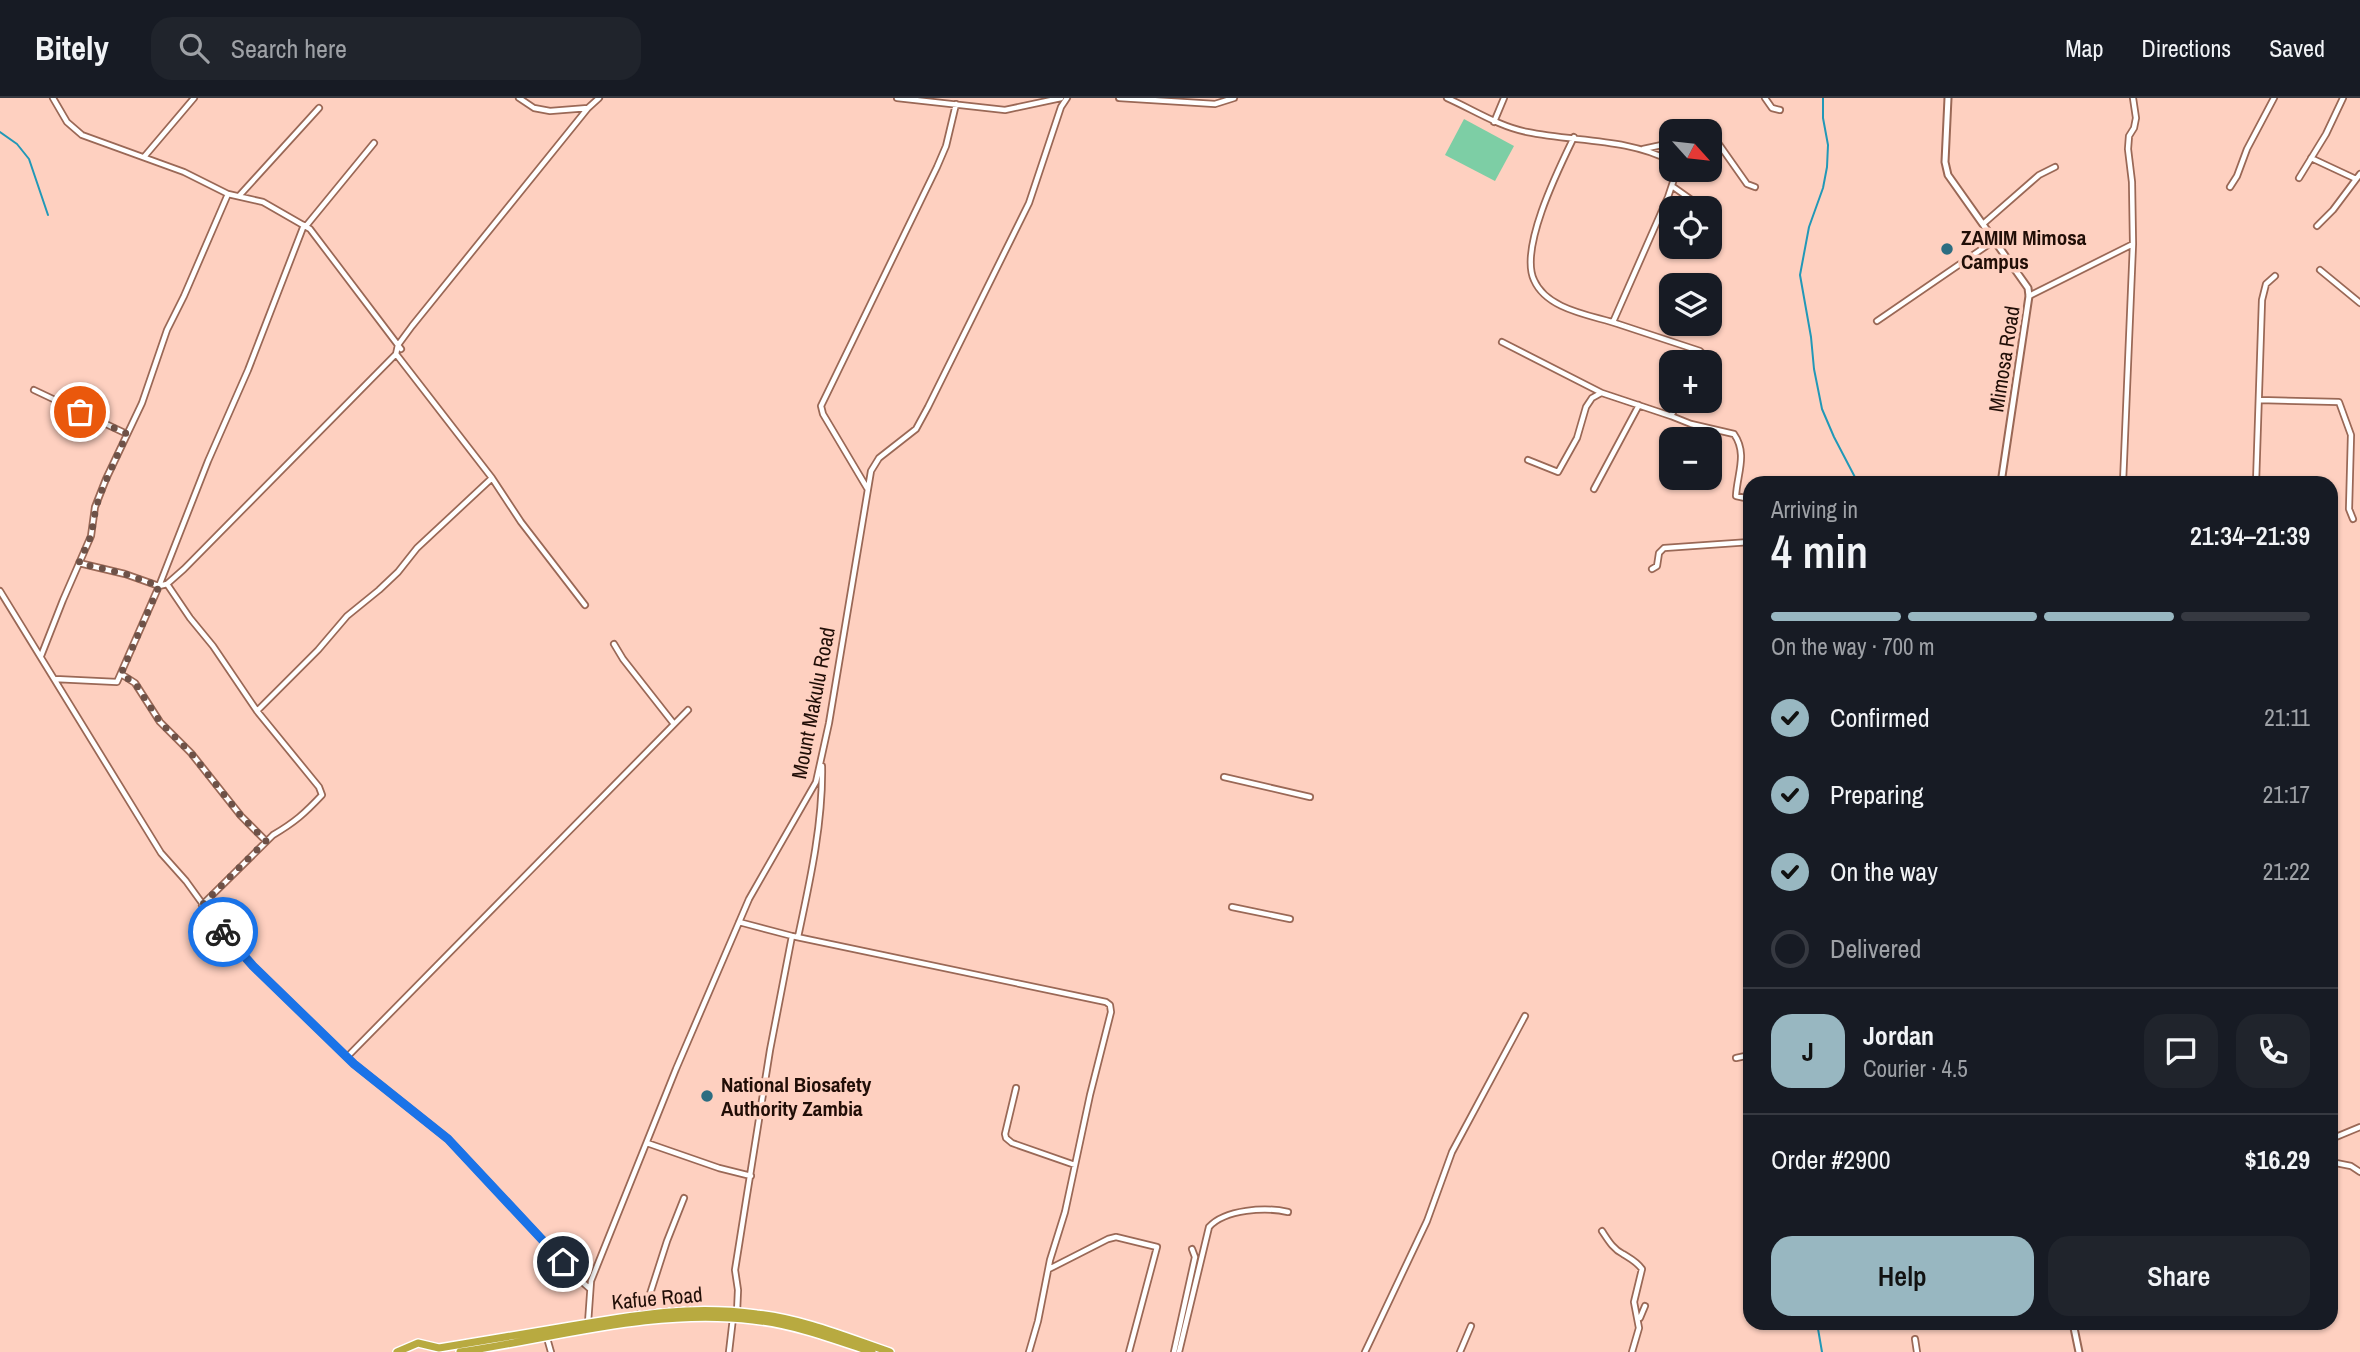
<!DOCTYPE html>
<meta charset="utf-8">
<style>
:root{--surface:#171b24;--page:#20242c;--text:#f1f3f6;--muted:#9ea1a6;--line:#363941;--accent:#98b7c1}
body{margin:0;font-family:"Archivo Narrow",sans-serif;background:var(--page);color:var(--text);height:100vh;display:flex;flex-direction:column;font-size:26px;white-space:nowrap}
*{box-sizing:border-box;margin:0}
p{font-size:23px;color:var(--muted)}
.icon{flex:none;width:38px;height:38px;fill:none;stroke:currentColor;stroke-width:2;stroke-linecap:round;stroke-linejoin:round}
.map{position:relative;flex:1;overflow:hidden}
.details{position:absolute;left:1743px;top:378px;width:595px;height:854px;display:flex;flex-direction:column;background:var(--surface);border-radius:21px;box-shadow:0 2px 5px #0004}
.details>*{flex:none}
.needle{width:46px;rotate:117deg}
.fabs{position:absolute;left:1659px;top:21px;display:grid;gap:14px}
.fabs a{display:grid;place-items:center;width:63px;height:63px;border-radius:14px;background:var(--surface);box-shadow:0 2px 5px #0004;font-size:35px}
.pin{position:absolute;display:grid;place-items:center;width:60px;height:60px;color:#fff;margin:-30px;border:4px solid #fff;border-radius:50%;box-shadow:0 2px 7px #0007}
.courier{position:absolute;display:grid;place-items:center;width:70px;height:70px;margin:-35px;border:5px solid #1a73e8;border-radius:50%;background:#fff;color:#222;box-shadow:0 2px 9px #0007}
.overview em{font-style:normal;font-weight:600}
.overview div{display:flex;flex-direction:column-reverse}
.overview{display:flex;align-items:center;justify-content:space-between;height:119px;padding:0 28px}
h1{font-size:46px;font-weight:600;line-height:52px}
.bar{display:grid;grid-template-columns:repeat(4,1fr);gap:10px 7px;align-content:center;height:84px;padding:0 28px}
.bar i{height:9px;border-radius:5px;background:var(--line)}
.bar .on{background:var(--accent)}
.bar p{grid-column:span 4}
.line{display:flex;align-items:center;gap:18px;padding:0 28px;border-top:2px solid var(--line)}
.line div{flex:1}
.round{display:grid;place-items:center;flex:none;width:74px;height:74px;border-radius:21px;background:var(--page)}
ol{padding:0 28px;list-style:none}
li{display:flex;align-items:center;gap:21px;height:77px}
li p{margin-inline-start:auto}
li .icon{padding:7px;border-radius:50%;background:var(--accent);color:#111;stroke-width:4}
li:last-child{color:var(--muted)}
li i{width:38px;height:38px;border:4px solid var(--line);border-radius:50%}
.action{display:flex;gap:14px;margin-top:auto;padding:14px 28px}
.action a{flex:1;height:80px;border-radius:21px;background:var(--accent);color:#111;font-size:28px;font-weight:600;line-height:80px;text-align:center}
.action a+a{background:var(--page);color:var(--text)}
header{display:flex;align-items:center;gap:42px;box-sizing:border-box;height:98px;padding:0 35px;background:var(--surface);border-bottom:2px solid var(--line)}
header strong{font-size:33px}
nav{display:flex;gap:38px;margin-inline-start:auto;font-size:24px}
.search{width:490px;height:63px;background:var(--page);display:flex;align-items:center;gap:18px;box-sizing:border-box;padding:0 24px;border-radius:21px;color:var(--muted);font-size:26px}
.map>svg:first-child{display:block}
</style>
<header>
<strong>Bitely</strong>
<div class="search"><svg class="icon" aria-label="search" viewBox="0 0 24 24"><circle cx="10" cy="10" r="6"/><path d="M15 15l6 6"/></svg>Search here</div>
<nav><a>Map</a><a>Directions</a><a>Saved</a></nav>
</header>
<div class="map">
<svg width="2360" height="1254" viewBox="0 0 2360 1254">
<rect width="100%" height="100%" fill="#fed0c0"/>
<path fill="#7dcea5" d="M1464,21L1514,48L1495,83L1445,57Z"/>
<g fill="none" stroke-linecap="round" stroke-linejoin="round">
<path stroke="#2198b7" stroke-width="2" d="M1823,0V20L1828,47L1827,69L1823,90L1809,129L1800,177L1811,239L1814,271L1822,311L1834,339L1858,385
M0,34L17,46L29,61L48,117
M1817,1225L1822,1254"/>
<g stroke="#9a6856" stroke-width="8">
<path id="minor" d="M53,0L67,24L82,37L184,74L228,96L263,104L310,131L401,251
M519,0L534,10L550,13L588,10L599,0
M897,0L1005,12L1061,0
M1119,0L1215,6L1234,0
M1447,0C1474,12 1498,28 1527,34C1575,44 1627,40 1671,63
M1765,0L1772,10L1780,12
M1494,24L1504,0
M1710,37L1716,42L1747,86L1755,89
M1574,39C1559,70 1519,150 1534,182C1547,212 1591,217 1618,226C1645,235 1673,244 1700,253L1704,257L1703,264
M1643,51L1671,45
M144,59L194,0
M2311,60L2356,81
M2299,80L2326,36L2343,0
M1672,88L1703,110
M2230,89L2237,78L2247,51L2274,0
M239,98L319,10
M1710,121L1715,139L1711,147
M1983,126L2039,77L2055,69
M306,128L374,45
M2317,128L2333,112L2360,76
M2133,146L2132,84L2128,51L2129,38L2134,30L2136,20L2133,0
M2320,172L2360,205
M2029,198L2133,146L2123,385
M1877,223L1995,142
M1613,224L1668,99L1677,72
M1502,244L1602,295L1671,318L1679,303
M34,292L127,336
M2259,302L2339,304L2351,337L2349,411L2353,421
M1671,318L1691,326L1734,336C1748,356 1737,376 1736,398L1750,401
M1528,362L1558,374L1577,340L1586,309L1592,300L1601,295
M2256,385L2262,202L2266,186L2275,178
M867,390L823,316L821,308L937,69L946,48L956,6
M1594,391L1639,307
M1750,459L1747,471L1750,483
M79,465L125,476L159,488L208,363L248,272L304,127
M1652,471L1657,468L1659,455L1664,450L1750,444
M167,486L184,471L396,256
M0,493L161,755L186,783L225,837L253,868L354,966L448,1041L579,1181L589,1190
M585,507L521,424L492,380L396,256L398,247L412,228L588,10
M614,546L623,561L674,626
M41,558L63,502L91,438L95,409L106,381L142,305L167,232L184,198L228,96
M121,576L135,585L160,624L191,655L241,718L266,743
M55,581L117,584L159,488L167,486L190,520L213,548L257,613L319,689L322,697C304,716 295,724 273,737L202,807
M257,613L318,552L347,518L379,492L398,474L417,450L492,380
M1224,679L1310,699
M1232,809L1290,821
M739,824L792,838L1106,904L1110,907L1111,914L1090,997L1065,1114L1050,1162L1038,1223L1029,1254
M798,839C810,783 823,725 822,668
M347,959L688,612
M1736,960L1750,957
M1016,990L1005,1036L1006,1040L1012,1045L1075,1067
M2331,1041L2360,1029
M647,1045L719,1070L751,1078
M2331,1064L2351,1068L2360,1074
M1602,1133C1608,1142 1613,1151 1623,1156C1631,1161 1636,1163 1642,1171L1634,1204L1639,1230L1632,1254
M1049,1171L1108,1141L1116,1139L1157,1149L1129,1254
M737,1214L738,1192L735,1172L770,952L792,838
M640,1216L642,1206L649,1199L667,1143L684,1100
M1640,1220L1645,1208
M588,1225L591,1183L676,971L749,801L816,684L829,625L871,373L879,360L916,331L928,309L1029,105L1061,9L1067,0
M547,1240L551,1254
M1915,1241L1917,1254
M729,1254L733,1220
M1174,1254L1195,1159L1192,1151
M1179,1254L1209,1129C1225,1111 1266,1109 1288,1114
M1365,1254L1427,1123L1452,1054L1525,918
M1460,1254L1471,1228"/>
</g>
<g stroke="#9a6856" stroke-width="9">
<path id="tertiary" d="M1948,0L1945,64L1948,77L2028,190L2029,198L2001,385
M2073,1225L2079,1254"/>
</g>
<g stroke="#fff" stroke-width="10">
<path id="trunk" d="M397,1254L418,1245L439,1250C483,1243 527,1235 571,1228C636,1217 690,1207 757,1216C803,1221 846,1239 890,1254
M460,1254C556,1240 654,1210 753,1222C793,1226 833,1241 872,1254"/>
</g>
<use href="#minor" stroke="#fff" stroke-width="4.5"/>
<use href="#tertiary" stroke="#fff" stroke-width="5"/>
<use href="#trunk" stroke="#b8aa40" stroke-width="7"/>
</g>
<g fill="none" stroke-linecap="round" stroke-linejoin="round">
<path stroke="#6e5248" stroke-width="7" stroke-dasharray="0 12.6" d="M80,314L127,336L103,389L96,409L91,438L79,465L125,476L159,488L121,576L135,585L160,624L191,655L241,718L266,743L202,807L223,834"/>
<path stroke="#1a73e8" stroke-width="9" d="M223,834L253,868L354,966L448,1041L563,1164"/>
</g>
<g fill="#2c6d81" stroke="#fed0c0" stroke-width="2.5">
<circle cx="1947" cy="151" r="7"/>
<circle cx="707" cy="998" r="7"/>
</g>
<g text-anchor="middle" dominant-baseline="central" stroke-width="7" stroke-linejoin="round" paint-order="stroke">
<g font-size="21" font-weight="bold" fill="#210e07" stroke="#fed0c0" text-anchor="start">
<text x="1961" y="139">ZAMIM Mimosa<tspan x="1961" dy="24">Campus</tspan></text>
<text x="721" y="986">National Biosafety<tspan x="721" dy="24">Authority Zambia</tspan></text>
</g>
<g font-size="21" fill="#210e07" stroke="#fed0c0">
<text transform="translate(2004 261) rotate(-81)">Mimosa Road</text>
<text transform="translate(813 605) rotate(-79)">Mount Makulu Road</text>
<text transform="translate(657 1200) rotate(-5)">Kafue Road</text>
</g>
</g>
</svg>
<div class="fabs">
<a><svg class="needle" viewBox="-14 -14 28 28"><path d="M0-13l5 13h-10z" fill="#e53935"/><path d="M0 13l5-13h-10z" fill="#9ea1a6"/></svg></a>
<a><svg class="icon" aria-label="locate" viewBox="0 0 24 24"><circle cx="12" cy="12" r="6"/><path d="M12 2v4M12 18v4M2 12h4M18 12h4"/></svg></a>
<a><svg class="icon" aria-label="layers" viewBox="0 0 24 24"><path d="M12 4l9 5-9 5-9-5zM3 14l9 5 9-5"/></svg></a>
<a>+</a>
<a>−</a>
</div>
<div class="pin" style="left:80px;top:314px;background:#ea580c"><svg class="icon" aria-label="bag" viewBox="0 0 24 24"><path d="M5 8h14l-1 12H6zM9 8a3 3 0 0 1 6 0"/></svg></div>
<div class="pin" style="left:563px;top:1164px;background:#1f2937"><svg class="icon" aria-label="home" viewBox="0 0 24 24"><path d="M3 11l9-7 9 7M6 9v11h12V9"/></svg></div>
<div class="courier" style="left:223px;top:834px"><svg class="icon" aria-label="bike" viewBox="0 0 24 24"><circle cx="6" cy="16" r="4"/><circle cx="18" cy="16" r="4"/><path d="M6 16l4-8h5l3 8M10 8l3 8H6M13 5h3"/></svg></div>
<section class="details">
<div class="overview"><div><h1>4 min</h1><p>Arriving in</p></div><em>21:34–21:39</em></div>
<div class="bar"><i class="on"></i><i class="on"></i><i class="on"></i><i></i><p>On the way · 700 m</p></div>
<ol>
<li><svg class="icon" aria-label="check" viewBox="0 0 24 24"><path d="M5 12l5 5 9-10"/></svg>Confirmed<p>21:11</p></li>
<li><svg class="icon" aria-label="check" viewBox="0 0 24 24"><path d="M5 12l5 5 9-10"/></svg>Preparing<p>21:17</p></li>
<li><svg class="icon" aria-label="check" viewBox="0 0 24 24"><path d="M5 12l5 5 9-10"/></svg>On the way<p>21:22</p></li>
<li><i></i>Delivered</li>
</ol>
<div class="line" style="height:126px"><b class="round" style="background:var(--accent);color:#111">J</b><div><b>Jordan</b><p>Courier · 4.5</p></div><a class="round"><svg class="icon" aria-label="chat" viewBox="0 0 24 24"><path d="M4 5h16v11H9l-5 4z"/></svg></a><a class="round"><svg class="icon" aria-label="phone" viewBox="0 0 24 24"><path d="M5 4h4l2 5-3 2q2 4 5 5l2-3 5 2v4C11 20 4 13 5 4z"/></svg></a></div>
<div class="line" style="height:91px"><div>Order #2900</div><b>$16.29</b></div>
<div class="action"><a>Help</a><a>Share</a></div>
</section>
</div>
